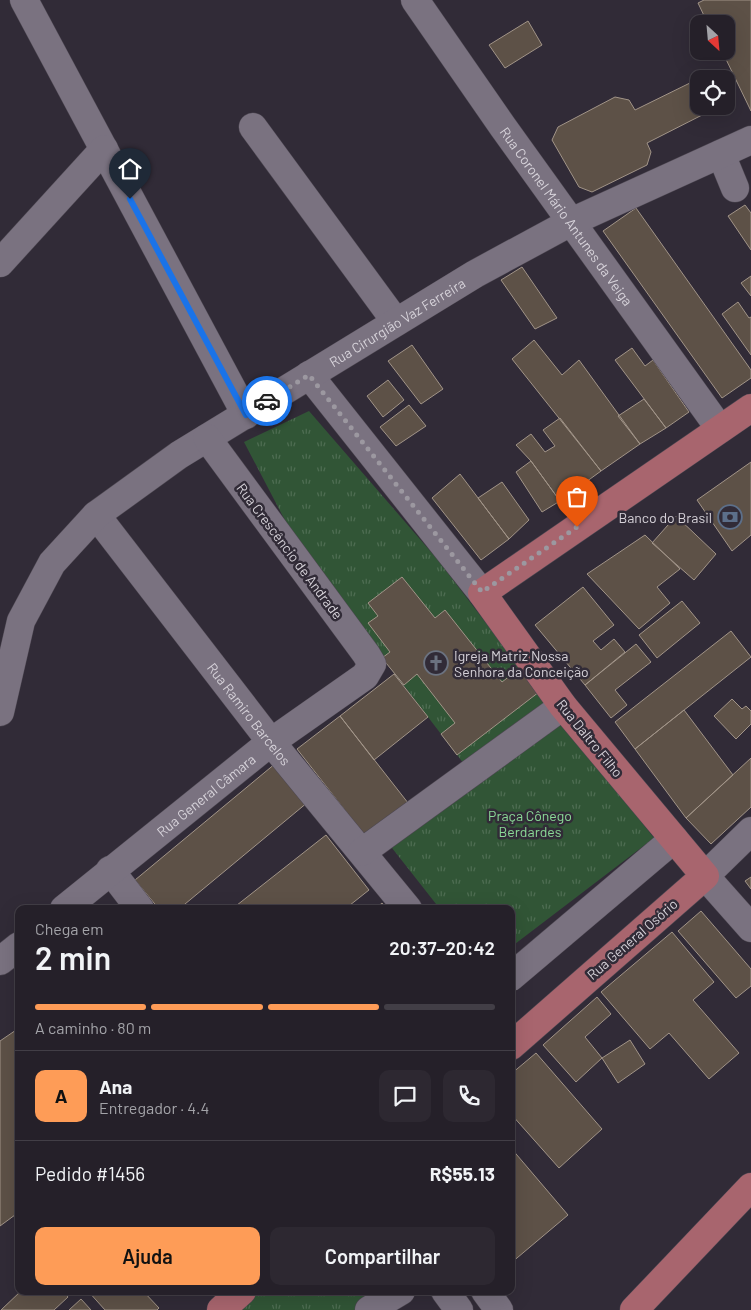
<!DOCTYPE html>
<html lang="pt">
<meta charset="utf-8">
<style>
:root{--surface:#252029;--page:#2d2831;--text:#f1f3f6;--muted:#a3a3a8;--line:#423e46;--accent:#fe9c57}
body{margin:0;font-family:Barlow,sans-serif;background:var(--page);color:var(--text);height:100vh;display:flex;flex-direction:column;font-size:19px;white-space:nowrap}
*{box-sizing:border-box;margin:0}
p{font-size:16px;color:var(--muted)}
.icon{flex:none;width:28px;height:28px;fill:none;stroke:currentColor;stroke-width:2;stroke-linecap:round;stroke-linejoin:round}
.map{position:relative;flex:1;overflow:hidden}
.details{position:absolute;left:15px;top:905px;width:500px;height:390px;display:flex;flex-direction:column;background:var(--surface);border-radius:10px;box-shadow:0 5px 20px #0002,0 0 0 1px var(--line)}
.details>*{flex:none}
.needle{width:32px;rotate:154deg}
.fabs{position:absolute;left:690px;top:15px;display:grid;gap:10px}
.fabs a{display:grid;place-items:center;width:45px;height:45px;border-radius:10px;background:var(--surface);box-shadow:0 5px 20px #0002,0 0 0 1px var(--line);font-size:25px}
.pin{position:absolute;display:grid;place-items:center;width:42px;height:42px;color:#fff;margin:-51px -21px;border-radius:50% 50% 50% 0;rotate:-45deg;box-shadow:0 0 5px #0007}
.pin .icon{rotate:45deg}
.courier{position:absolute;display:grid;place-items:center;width:50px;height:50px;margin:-25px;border:4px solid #1a73e8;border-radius:50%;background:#fff;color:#222;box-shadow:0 1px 6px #0007}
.headline em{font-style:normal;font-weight:600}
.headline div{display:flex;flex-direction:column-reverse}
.headline{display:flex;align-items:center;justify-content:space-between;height:85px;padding:0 20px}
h1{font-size:32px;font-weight:600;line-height:38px}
.bar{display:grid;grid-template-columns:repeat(4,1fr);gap:8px 5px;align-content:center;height:60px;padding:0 20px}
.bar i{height:6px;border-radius:4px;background:var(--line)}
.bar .current{background:var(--accent)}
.bar p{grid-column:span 4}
.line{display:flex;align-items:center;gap:12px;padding:0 20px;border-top:1px solid var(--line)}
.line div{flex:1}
.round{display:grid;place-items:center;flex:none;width:52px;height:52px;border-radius:10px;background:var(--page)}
.primary-button{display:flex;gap:10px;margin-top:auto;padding:10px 20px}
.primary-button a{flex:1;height:58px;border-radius:10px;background:var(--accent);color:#111;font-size:20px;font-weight:600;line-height:58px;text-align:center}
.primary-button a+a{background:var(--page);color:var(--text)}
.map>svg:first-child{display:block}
</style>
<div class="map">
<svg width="751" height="1310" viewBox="0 0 751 1310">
<defs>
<pattern id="park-tufts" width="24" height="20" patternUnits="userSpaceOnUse" patternTransform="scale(1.25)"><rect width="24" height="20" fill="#315536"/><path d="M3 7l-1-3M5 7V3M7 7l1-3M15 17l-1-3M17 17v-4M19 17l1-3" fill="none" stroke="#4e6d52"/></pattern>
</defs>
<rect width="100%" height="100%" fill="#312b37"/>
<path fill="url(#park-tufts)" d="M309,411L438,560L520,668L654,838L511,947V909H440L381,834L464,764L362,631L289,528L244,442Z
M257,1291H395L361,1310H234Z"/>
<path fill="#5d5147" stroke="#a19488" d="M704,0H751V111L722,51H726V24H708L698,3Z
M528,21L542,45L505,68L489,45Z
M694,81L699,90V106H707L710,111L647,143L651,152L647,165L592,192L579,187L552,140L558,127L615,97L629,100L635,110Z
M745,205L751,213V250L728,216Z
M636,208L751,370V378L722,398L603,231Z
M522,267L557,318L535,329L501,280Z
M751,276V296L741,283Z
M738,302L749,318L751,317V355L722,314Z
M534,340L562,375L579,360L640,444L601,471L512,359Z
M412,345L443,389L421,404L388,361Z
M632,348L645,366L653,360L689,412L666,428L615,360Z
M388,380L404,400L383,417L367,396Z
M644,399L666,428L640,444L618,416Z
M409,405L426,426L396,446L380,427Z
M560,418L601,471L560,501L531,461L516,445L531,434L545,452L555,446L543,430Z
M531,461L560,501L542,512L516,472Z
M751,462V535L732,551L697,500Z
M460,474L509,539L481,560L432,498Z
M502,482L529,520L509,539L478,498Z
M676,516L716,554L694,580L652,543Z
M645,535L680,569L657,587L670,603L639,629L587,574Z
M402,577L435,618L445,610L502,682L520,668L539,692L457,755L441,734L455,723L417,674L404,685L382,658L390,652L368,623L378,616L368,603Z
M583,587L614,625L593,641L601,650L614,639L625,652L585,685L535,625Z
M682,601L700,623L657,658L639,635Z
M731,631L751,657L635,749L615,722Z
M636,644L651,662L615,690L627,705L611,718L585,685Z
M394,674L428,717L374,760L340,716Z
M732,699L742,709L746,706L751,711V724L736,739L714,716Z
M684,710L733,775L686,818L635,749Z
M340,716L412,808L369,841L297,749Z
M751,758V807L711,844L686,818Z
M276,763L308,802L179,909H159L135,880Z
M326,835L369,890L345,909H232Z
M751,877V889L745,881Z
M382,903L387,909H375Z
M701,911L751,969V986L736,998L678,931Z
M672,932L714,982L693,1000L739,1053L709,1079L669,1033L650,1049L601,992Z
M597,997L611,1014L585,1037L602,1058L576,1082L543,1045Z
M19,1028V1212L0,1226V1041Z
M630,1040L645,1064L618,1083L602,1058Z
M536,1053L602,1129L559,1168L511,1114V1074Z
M511,1148L568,1215L511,1263Z
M21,1291H63L68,1297L54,1310H1Z
M88,1291H143L159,1308L157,1310H105Z
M81,1299L91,1310H69Z"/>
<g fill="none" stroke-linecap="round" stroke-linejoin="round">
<g stroke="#4e4852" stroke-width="29">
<g id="minor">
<path d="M24,0L246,415"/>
<path id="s1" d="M415,0L503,127L720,429"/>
<path d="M253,127L396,322"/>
<path d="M721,154L735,188"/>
<path d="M0,263L104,149"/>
<path d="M309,375L482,593"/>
<path id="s2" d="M96,515L271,742L408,909"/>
<path id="s3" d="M0,712L21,621L52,563L96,515L179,455L475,274L571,222L751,140"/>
<path d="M751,831L705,876L751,928"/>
<path d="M362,852L563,706"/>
<path d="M110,870L140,909"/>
<path id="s4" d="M64,909L271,742L365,676L372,664L366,654L207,438"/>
<path d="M0,961L19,946"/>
<path d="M511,977L674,839"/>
<path d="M445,1291L459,1310"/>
<path d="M485,1291L499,1310"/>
<path d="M369,1310L401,1291"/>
</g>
</g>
<g stroke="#4e4852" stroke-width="29">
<path id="major" d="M511,1046L705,876L563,706L482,593L751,408
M221,1310L242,1291
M634,1310L751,1187"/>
</g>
<use href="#minor" stroke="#7a7280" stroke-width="28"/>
<use href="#major" stroke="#a8656e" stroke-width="28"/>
</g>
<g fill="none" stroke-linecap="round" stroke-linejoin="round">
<path stroke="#9c98a0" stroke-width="5" stroke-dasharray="0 9" d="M267,401L309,375L482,592L577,527"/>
<path stroke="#1a73e8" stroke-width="6" d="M130,199L246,415L267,401"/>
</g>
<defs>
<g id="bank-ring" transform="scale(1.25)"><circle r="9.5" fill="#312b37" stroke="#5c6f8a" stroke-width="1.5"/><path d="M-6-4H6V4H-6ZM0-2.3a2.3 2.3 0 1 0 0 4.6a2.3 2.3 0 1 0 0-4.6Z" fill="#5c6f8a"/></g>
<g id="church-ring" transform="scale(1.25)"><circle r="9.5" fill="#312b37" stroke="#6b7280" stroke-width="1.5"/><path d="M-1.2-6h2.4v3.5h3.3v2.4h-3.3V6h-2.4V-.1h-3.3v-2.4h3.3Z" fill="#6b7280"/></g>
</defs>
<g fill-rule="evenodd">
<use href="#bank-ring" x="730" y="517"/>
<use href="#church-ring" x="436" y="663"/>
</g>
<g text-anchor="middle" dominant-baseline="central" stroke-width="5" stroke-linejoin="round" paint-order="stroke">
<g font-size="14" fill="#d6d2d9" stroke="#312b37">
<text stroke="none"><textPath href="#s1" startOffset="264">Rua Coronel Mário Antunes da Veiga</textPath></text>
<text stroke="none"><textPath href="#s3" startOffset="582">Rua Cirurgião Vaz Ferreira</textPath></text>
<text transform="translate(290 551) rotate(53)">Rua Crescêncio de Andrade</text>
<text stroke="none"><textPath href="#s2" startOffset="251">Rua Ramiro Barcelos</textPath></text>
<text transform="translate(590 738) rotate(51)">Rua Daltro Filho</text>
<text stroke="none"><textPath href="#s4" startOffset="182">Rua General Câmara</textPath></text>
<text transform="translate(632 939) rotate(-41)">Rua General Osório</text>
</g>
<g font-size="14" fill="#d6d2d9" stroke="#312b37" text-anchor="end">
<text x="712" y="517">Banco do Brasil</text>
<text x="454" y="655" text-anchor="start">Igreja Matriz Nossa<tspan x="454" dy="16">Senhora da Conceição</tspan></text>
</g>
<g font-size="14" fill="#8bda97" stroke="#312b37">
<text x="530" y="815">Praça Cônego<tspan x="530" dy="16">Berdardes</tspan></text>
</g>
</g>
</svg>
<div class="fabs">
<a><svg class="needle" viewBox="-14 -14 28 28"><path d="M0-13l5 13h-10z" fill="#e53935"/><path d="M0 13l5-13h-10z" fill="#a3a3a8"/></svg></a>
<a><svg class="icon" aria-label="locate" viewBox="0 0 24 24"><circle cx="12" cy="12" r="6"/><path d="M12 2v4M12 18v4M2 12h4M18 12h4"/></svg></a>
</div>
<div class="pin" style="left:577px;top:527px;background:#ea580c"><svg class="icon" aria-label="bag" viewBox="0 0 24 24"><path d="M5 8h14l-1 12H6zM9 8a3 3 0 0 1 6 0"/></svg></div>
<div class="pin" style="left:130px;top:199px;background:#1f2937"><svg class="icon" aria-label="home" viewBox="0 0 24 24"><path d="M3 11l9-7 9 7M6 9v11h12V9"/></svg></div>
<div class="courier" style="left:267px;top:401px"><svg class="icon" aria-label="car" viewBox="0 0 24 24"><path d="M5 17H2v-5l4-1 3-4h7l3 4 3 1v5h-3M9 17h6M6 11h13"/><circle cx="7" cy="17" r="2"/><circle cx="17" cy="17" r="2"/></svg></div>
<section class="details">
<div class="headline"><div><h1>2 min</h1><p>Chega em</p></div><em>20:37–20:42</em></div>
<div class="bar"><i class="current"></i><i class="current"></i><i class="current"></i><i></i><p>A caminho · 80 m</p></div>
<div class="line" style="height:90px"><b class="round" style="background:var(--accent);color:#111">A</b><div><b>Ana</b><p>Entregador · 4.4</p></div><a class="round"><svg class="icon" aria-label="chat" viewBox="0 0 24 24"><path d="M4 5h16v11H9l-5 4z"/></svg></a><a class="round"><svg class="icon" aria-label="phone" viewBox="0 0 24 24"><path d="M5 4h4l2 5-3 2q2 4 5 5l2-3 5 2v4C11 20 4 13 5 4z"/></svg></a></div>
<div class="line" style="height:65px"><div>Pedido #1456</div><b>R$55.13</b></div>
<div class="primary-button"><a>Ajuda</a><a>Compartilhar</a></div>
</section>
</div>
